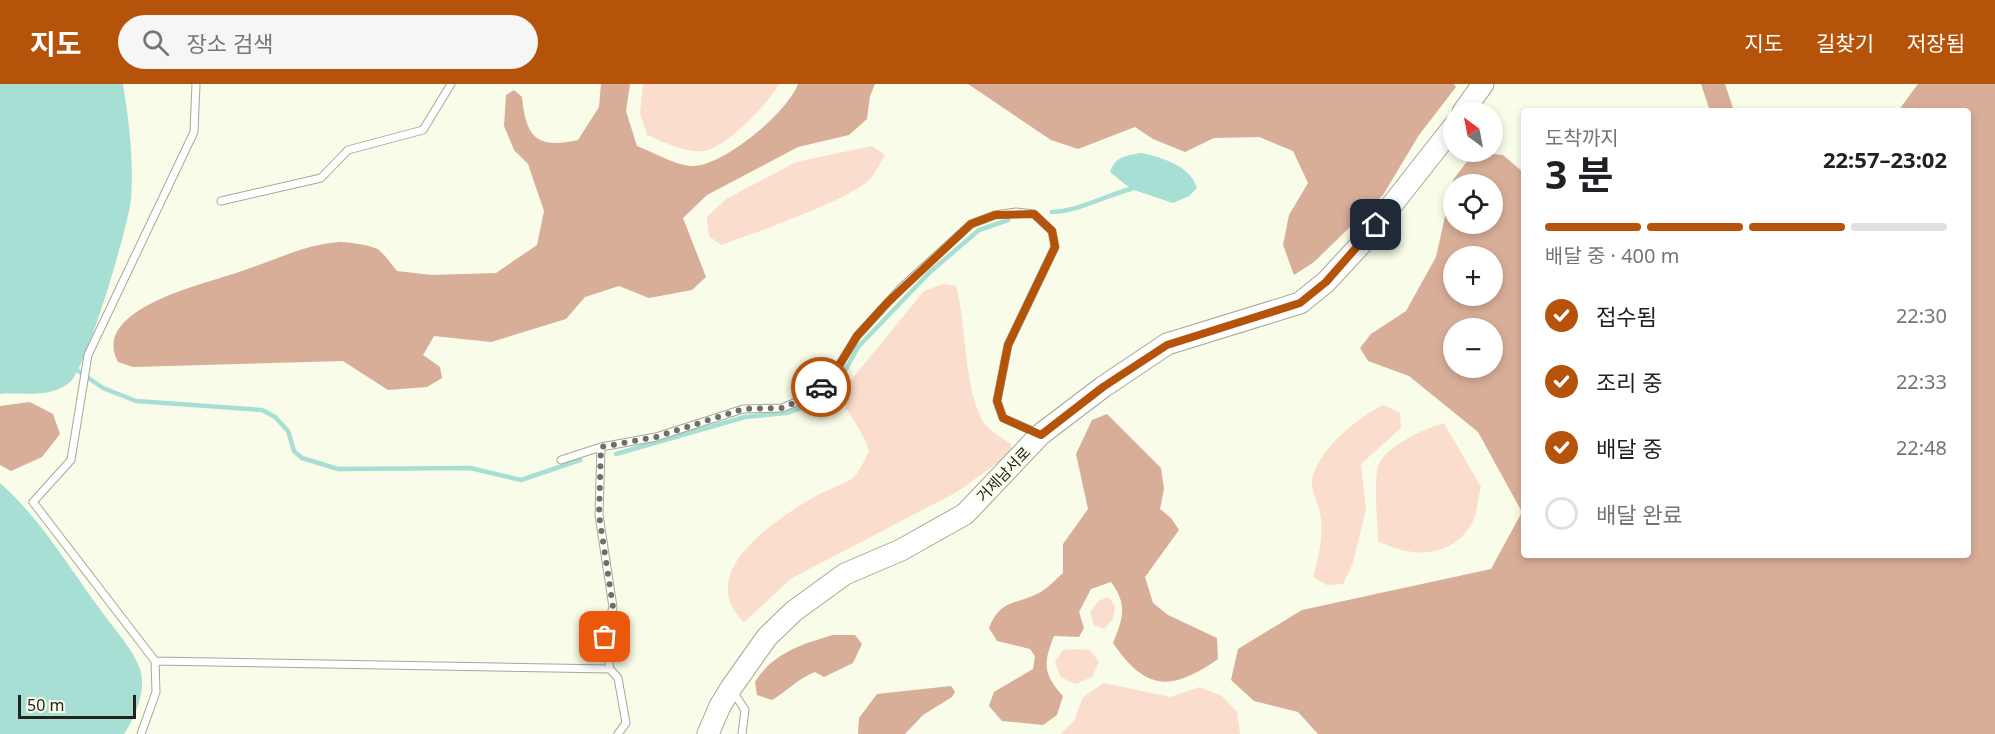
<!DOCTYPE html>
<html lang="ko">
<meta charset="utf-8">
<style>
:root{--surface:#fff;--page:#f6f6f6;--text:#202124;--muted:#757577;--line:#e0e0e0;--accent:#b45309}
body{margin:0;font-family:"Noto Sans","Noto Sans KR",sans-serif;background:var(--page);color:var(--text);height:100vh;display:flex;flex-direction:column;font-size:22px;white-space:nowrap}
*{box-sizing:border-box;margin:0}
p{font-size:20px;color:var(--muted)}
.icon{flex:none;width:33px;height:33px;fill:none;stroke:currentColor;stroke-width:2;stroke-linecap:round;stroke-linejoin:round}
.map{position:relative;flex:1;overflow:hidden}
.sheet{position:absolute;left:1521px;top:24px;width:450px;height:450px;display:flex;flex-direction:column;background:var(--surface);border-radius:6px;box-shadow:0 3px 9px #0003}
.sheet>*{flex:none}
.needle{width:39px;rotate:328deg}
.fabs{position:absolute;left:1443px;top:18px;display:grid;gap:12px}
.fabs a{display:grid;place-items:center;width:60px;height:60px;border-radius:50%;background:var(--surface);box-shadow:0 3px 9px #0003;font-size:30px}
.scale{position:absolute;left:18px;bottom:15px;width:118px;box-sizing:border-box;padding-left:6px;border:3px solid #23241d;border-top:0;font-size:16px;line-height:21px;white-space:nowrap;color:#23241d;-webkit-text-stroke:4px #f8fce8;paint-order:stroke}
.pin{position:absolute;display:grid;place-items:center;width:51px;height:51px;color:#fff;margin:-26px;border-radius:12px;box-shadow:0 3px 9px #0006}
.courier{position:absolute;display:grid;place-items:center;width:60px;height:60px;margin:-30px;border:4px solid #b45309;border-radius:50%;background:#fff;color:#222;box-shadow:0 2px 8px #0007}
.head em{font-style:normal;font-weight:700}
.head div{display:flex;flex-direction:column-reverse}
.head{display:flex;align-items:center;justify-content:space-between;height:102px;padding:0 24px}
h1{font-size:39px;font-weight:700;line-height:45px}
.bar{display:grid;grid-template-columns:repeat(4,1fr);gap:9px 6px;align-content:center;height:72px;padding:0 24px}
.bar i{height:8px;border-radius:4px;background:var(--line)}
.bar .active{background:var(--accent)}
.bar p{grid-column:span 4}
ol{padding:0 24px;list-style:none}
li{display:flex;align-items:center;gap:18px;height:66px}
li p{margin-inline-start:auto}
li .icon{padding:6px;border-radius:50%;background:var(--accent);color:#fff;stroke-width:4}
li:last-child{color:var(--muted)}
li i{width:33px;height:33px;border:3px solid var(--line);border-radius:50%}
header{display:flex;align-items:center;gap:36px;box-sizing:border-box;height:84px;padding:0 30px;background:var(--accent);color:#fff}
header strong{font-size:28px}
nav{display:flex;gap:33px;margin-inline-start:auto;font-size:21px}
.search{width:420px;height:54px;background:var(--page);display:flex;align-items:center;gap:15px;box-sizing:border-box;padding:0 21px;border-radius:33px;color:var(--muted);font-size:22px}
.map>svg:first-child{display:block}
</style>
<header>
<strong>지도</strong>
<div class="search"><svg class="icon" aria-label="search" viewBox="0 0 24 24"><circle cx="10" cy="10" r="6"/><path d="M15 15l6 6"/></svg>장소 검색</div>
<nav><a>지도</a><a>길찾기</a><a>저장됨</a></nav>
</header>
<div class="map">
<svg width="1995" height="650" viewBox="0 0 1995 650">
<rect width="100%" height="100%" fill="#f8fce8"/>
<path fill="#fbddcd" d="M643,0H779C768,20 727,63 704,67C684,69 664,58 647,51L640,29Z
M872,62L885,71C880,79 876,88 870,95C852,115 750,151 721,161L709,152L707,133L726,115L796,78Z
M943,200L956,202C967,243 963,298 982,336C986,345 1003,354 1011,360V369L957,408L792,494L744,538C693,489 775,436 814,413C826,406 840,402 852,395C859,390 864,376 869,368C864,347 848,331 839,311L924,207Z
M1384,321L1400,329L1401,344L1361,380L1366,425L1353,479L1343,500L1327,501L1313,493C1319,473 1324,449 1320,428C1318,419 1313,410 1312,401C1312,370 1359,332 1384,321Z
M1444,339L1481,403C1478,414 1477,430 1472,439C1452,475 1410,474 1378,457C1378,439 1372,393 1380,378C1389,361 1426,344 1444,339Z
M1109,513L1115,523L1113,535L1104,545L1094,541L1090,529L1098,517Z
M1075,565L1090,566L1099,578L1092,593L1075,600L1061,593L1055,578L1063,566Z
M1104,599L1170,613L1200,603L1222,612L1237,628L1240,650H1060L1074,637L1083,613Z"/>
<path fill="#d8ae98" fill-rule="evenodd" d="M601,0H630L626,27L637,62C653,68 673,80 690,82C721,85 788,28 798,0H875L870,12L867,35L849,51L798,63L707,111L683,134L706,193L692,206L649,214L619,202L585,213L566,235L491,258L434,252L423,271L440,283L442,294L427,303L388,306L343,277L133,283L118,278C89,224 209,199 242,187C272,177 307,160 339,158C348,158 372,161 379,166C386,172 391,180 397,187L432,191L496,189L537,161L544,127L528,80L514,66L504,42L506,11L514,6L522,13C526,54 537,65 578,56L599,23Z
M968,0H1454L1456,3L1419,51L1383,111L1314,178L1294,191L1283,161L1289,131L1308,99L1293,67L1259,53L1214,54L1185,68L1153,55L1135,43L1078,65L1051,56Z
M1701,0H1725L1734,27H1710Z
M1918,0H1995V650H1318L1298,628L1254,617L1231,596L1238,565L1302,526L1491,485L1522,428L1478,348L1409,292L1368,277L1360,264L1371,250L1406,227L1436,173L1453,96L1474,68L1503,71L1524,89V471H1968V27H1898ZM1492,100V140H1454V100ZM1454,172H1492V212H1454ZM1492,244V284H1454V244Z
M30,318L53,330L60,350L42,373L11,387L0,381V322Z
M1107,330L1161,384L1164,405L1160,425L1171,434L1179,446L1145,493L1153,519L1168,531L1217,554L1218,575C1172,607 1146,608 1113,559C1123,534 1128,521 1111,498L1091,505L1079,528L1084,544L1079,553L1054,552C1043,580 1043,590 1063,612L1057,631L1043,641L1002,637L989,622L994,608L1033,585L1035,572L1030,565L997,557L989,544C1000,516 1014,521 1037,510C1046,506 1055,496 1063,489V460L1088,425L1076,370L1092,336Z
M833,551H855L862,560L853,579L824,593L815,588C799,594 787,607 772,616L757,611L755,598C773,569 802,560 833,551Z
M951,602L955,608L952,613L923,631L905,650H858L859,634L877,610Z"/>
<path fill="#a8dfd4" d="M0,0H123C129,37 134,77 131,115C129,140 87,282 71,297C53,315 22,308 0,310Z
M1142,69C1164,74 1190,82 1197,104L1189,112L1173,119L1131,105L1110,88C1115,72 1128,71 1142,69Z
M0,399C41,435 70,485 102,528C114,545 133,565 140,585C147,606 135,633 124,650H0Z"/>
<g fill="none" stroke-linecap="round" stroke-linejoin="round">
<path stroke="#a8dfd4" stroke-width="4.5" d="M1052,128C1079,127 1104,112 1131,105
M77,286L103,304L136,317L262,326L275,333L288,347L294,367L302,374L338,385L470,384L521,396L580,376
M616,370L745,333L786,329L804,323L841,294L858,263L930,188L979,146L1008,136"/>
<g stroke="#a6a997" stroke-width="9">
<path id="lane" d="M221,117L321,94L348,66L423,46L451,0
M601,363L599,431L613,523L605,553L610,585L618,594L626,639L618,650
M561,376L601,363L656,353L743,325L782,324L811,312L832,293L857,252L902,203L971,140L995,131L1016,128L1034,130L1052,147L1055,163L1008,261L997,317L1003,334L1037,349
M155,577L610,585
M732,606L745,626L742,650
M141,650L156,608L155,577L33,418L71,376L88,271L194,48L196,0"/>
</g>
<g stroke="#a6a997" stroke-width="23">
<path id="primary" d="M1463,28L1483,0
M708,650L720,622L731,604L767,553L794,527L845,490L901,466L965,430L1041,350L1103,303L1167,260L1300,219L1326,198L1362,159L1454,42"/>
</g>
<use href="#lane" stroke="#fff" stroke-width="7"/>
<use href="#primary" stroke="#fff" stroke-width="21"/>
</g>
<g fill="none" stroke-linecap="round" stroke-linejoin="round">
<path stroke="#6e7064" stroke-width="6" stroke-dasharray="0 10.8" d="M605,553L613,523L599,431L601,363L656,353L743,325L782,324L811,312L821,303"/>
<path stroke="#b45309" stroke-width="8" d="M821,303L832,293L857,252L887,219L971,140L995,131L1034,130L1052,147L1055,163L1008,261L997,317L1003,334L1041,351L1103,303L1167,261L1300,219L1326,198L1376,141"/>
</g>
<g text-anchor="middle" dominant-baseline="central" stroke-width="5" stroke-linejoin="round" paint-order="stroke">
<g font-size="15" fill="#23241d" stroke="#f8fce8">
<text transform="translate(1003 390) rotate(-46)">거제남서로</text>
</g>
</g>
</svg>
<div class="fabs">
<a><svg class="needle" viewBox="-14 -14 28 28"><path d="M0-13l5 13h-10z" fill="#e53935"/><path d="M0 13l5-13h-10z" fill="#757577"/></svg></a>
<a><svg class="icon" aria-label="locate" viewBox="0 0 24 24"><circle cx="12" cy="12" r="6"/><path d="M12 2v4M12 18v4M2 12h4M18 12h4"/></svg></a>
<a>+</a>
<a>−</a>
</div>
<div class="scale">50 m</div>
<div class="pin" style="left:605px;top:553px;background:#ea580c"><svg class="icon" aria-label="bag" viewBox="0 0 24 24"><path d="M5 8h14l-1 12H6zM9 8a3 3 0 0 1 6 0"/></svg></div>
<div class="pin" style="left:1376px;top:141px;background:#1f2937"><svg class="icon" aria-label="home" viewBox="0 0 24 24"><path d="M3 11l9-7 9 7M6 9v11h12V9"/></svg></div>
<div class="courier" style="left:821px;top:303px"><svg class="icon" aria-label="car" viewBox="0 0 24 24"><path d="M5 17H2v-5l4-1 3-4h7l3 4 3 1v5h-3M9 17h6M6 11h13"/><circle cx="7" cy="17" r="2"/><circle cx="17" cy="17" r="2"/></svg></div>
<section class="sheet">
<div class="head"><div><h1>3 분</h1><p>도착까지</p></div><em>22:57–23:02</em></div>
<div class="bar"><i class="active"></i><i class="active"></i><i class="active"></i><i></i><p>배달 중 · 400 m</p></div>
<ol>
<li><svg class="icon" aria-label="check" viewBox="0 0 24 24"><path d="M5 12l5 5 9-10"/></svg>접수됨<p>22:30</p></li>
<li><svg class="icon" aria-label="check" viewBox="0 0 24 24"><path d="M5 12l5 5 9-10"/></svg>조리 중<p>22:33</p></li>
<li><svg class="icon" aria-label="check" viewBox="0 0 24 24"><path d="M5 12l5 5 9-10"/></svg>배달 중<p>22:48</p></li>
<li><i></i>배달 완료</li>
</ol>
</section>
</div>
